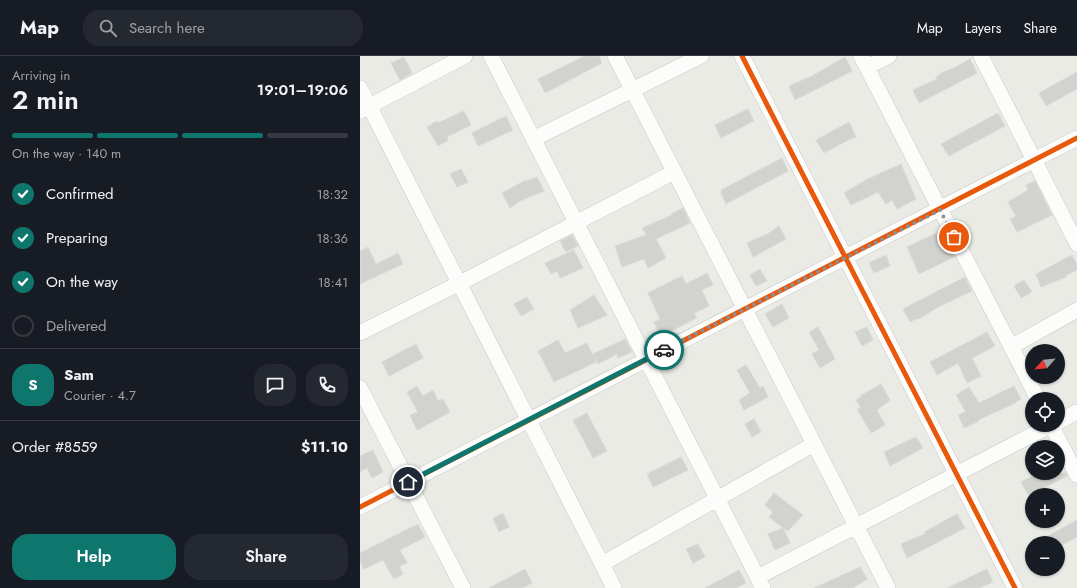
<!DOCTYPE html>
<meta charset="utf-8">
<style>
:root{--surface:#171b24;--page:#242831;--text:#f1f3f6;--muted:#9ea1a6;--line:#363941;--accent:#0f766e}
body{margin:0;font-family:Jost,sans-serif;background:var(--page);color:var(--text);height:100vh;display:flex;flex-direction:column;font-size:15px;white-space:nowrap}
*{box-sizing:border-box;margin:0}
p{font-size:13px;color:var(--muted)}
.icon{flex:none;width:22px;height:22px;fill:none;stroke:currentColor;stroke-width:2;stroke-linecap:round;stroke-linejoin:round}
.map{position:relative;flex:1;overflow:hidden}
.panel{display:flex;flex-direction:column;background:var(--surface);width:360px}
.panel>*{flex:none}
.needle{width:26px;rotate:243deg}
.tools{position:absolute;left:665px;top:288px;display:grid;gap:8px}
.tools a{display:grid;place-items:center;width:40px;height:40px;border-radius:50%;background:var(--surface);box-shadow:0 1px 3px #0004;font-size:20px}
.pin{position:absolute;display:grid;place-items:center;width:34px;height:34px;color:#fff;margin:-17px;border:2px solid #fff;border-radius:50%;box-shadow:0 1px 4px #0007}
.courier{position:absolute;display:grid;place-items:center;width:40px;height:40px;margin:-20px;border:3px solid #0f766e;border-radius:50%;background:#fff;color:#222;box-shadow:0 1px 5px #0007}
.head em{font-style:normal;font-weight:600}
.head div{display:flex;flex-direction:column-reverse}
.head{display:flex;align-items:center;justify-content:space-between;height:68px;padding:0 12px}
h1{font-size:26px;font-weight:600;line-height:30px}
.bar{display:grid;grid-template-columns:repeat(4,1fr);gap:6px 4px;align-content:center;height:48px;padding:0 12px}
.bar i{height:5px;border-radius:3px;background:var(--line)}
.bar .on{background:var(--accent)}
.bar p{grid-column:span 4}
.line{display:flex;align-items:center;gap:10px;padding:0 12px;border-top:1px solid var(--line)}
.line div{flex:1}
.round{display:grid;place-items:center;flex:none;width:42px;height:42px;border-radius:16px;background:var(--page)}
ol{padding:0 12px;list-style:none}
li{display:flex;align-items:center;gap:12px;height:44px}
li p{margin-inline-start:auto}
li .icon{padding:4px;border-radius:50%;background:var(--accent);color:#fff;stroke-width:4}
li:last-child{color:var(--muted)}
li i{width:22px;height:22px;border:2px solid var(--line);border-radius:50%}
.action{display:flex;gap:8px;margin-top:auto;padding:8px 12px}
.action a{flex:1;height:46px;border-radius:16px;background:var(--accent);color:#fff;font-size:16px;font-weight:600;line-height:46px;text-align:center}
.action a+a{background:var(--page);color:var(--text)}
header{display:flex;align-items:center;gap:24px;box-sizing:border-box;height:56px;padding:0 20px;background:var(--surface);border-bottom:1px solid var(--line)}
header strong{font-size:19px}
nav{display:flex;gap:22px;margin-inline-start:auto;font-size:14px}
.search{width:280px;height:36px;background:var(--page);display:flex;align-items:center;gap:10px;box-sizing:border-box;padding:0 14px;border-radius:16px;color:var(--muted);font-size:15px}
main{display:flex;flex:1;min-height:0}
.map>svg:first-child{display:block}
</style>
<header>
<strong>Map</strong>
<div class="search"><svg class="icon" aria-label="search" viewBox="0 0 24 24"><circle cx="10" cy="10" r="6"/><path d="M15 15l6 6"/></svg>Search here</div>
<nav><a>Map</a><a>Layers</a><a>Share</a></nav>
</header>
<main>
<section class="panel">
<div class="head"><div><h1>2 min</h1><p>Arriving in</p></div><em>19:01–19:06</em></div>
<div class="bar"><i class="on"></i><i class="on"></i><i class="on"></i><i></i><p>On the way · 140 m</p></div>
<ol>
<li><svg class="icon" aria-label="check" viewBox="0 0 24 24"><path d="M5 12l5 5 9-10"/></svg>Confirmed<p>18:32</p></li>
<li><svg class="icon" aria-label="check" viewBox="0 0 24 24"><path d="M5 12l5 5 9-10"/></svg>Preparing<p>18:36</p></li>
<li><svg class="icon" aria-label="check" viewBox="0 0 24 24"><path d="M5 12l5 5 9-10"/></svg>On the way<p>18:41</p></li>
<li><i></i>Delivered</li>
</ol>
<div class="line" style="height:72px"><b class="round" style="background:var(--accent);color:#fff">S</b><div><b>Sam</b><p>Courier · 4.7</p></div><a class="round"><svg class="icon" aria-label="chat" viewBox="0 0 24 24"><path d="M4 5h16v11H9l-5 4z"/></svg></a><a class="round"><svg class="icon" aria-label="phone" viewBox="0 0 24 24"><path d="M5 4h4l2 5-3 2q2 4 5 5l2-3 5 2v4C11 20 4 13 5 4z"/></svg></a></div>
<div class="line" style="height:52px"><div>Order #8559</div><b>$11.10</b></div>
<div class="action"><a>Help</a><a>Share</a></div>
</section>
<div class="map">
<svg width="717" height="532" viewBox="0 0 717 532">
<rect width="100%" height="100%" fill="#ebebe6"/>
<path fill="#d2d2cf" stroke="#dadad5" d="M225,0H239L242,7L185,37L178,23Z
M44,1L52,17L40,24L31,7Z
M485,1L492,15L435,44L429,30L452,20Z
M610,3L617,17L559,47L553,34L577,23L576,21L581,18V17L596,11Z
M717,16V33L686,50L679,37Z
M388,53L394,65L361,82L355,69Z
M104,55L111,69L87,81L88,84L78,90L67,71L77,65L78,67Z
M638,57L645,70L589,100L581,88Z
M146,60L153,74L118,90L112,77Z
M489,66L496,81L486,85L464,97L456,84Z
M422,102L428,115L366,148L361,137H362L361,134Z
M541,108L556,143L537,153L532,144L526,148L518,136L491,149L484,137L506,124Z
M101,113L108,126L97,131L90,118Z
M177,121L184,135L160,145L150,152L142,137L166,124L167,125Z
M675,125L692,159L657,176L650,163L656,160L648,146L668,134L666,129Z
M323,152L330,167L296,183L306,202L288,212L284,203L262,211L255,190L286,179L282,172L312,159L311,158Z
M419,170L426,183L393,201L387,187L409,177Z
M581,175L594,201L559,218L547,191Z
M212,179L218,190L206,196L200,185Z
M8,191L16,208L38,197L43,208L0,228V195Z
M214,194L223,212L200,222L197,215L191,218L185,207Z
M526,199L530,210L514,217L509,207Z
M712,199L717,209V214L705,220L706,221L681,231L676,218Z
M400,213L407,225L396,230L390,219Z
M347,217L353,229L342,234L349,250L334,257L337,262L301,280L294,266L300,263L288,237L322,220L326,228Z
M605,221L612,235L578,251L559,263L558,262L550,266L543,253Z
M664,224L672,236L661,242L654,230Z
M234,239L247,259L218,272L210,254Z
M167,241L174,253L161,260L154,248Z
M422,248L429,262L413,271L405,258Z
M458,271L475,303L460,312L452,298L459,294L449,276Z
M507,271L513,284L502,290L495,276Z
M627,276L635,290L612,302L621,320L607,327L598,307L577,319L570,306Z
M265,283L272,296L258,302L257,298L238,308L233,298Z
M198,284L205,297L227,287L236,306L194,326L178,295Z
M56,288L63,302L29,320L22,306Z
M386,309L400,332L403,330L408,341L384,354L379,344L390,337L377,314Z
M521,328L530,344L517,354L525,369L511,377L497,353L501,352L496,344L501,341L500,340Z
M57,330L63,340L73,334L78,345L83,343L90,356L57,374L50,359L58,356L47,336Z
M654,330L661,343L653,348L618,364L619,365L604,372L598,359L606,356L596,339L609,331L619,347Z
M227,357L247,395L233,402L213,364Z
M394,363L401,376L392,381L385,368Z
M556,381L563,392L530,410L524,396Z
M13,394L23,416L12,422L7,412L0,416V400Z
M321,401L328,414L293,431L287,418Z
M678,417H706L707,420L669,440L661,426Z
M414,437L443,459L428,475L423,472L430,487L415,494L408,478L423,472L409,461L413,456L405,449Z
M143,457L149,471L139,476L133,462Z
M597,458L605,472L547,502L541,488L565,478L564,476Z
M717,464V481L698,491V487H692L688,480Z
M58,468L65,481L40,494L47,507L39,510L43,518L34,523L23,504L4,513L0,505V497Z
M338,488L345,501L333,507L326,493Z
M500,511L507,523L493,532H454Z
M165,513L172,527L162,532H129Z
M627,513L633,526L619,532H587Z
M379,514L386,527L376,532H345Z"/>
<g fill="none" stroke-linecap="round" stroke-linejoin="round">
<g stroke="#c8c9c8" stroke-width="16">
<path id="minor" d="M131,0L403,532
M255,0L528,532
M382,0L655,532
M501,0L678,343
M621,0L717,188
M507,11L529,0
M0,32L254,532
M0,55L105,0
M173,83L341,0
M0,277L100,227L314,116
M651,291L717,254
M0,332L103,532
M698,366L717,356
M691,369L717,419
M0,451L717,82
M242,508L454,388
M398,521L691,369"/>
</g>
<use href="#minor" stroke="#fcfcfb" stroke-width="15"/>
<g stroke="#fff" stroke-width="8">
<path id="cycleway" d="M382,0L655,532
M0,451L717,82"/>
</g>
<use href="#cycleway" stroke="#e8590c" stroke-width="5"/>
</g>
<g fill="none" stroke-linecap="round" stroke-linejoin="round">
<path stroke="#8e8f91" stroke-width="4" stroke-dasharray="0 7.2" d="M304,294L580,154L594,181"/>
<path stroke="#0f766e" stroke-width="5" d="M48,426L304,294"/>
</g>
</svg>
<div class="tools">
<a><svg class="needle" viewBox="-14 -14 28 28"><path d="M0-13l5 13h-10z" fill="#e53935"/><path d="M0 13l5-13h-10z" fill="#9ea1a6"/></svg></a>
<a><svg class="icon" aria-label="locate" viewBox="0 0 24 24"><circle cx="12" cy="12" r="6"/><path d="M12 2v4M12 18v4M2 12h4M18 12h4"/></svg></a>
<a><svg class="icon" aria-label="layers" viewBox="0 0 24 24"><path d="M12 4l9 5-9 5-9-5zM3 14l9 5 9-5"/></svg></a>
<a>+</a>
<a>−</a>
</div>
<div class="pin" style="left:594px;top:181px;background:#ea580c"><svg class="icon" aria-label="bag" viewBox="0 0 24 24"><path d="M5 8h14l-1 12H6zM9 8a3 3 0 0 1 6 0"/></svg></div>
<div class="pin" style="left:48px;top:426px;background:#1f2937"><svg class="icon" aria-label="home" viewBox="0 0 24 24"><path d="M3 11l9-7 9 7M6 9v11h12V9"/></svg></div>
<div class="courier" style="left:304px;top:294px"><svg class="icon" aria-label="car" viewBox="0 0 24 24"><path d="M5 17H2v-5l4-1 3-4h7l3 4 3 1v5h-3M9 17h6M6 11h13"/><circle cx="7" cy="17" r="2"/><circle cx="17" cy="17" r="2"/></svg></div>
</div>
</main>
